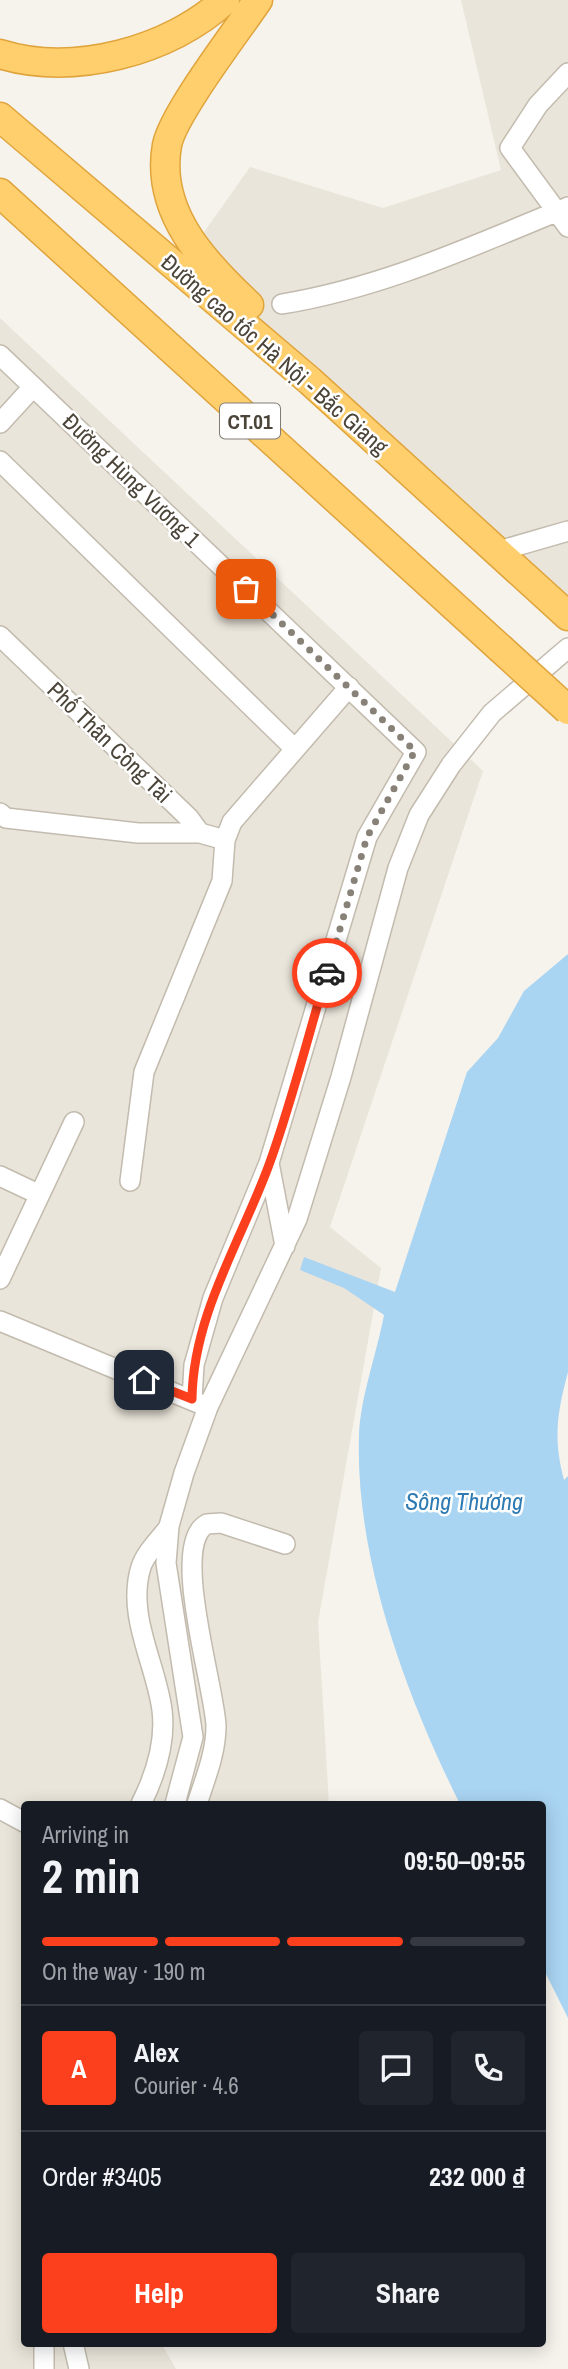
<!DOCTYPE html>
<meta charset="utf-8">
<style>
:root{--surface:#171b24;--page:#20242c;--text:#f1f3f6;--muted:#9ea1a6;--line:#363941;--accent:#fc3f1d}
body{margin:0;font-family:"Archivo Narrow",sans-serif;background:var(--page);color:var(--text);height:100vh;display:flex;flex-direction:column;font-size:26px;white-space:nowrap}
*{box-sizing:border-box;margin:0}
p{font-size:23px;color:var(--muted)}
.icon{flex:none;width:38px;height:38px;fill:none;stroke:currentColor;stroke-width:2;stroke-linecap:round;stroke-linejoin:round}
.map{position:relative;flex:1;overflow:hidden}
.panel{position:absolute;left:21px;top:1801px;width:525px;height:546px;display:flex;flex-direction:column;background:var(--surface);border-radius:7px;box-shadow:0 4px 18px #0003}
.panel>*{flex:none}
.pin{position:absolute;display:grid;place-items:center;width:60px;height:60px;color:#fff;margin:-30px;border-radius:14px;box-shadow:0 4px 10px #0006}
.courier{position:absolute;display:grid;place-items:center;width:70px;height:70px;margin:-35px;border:5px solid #fc3f1d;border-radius:50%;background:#fff;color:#222;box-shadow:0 2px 9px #0007}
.headline em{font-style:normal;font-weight:700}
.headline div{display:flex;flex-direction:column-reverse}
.headline{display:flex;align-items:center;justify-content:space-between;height:119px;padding:0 21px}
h1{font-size:46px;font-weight:700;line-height:52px}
.bar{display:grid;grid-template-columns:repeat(4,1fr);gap:10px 7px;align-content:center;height:84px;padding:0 21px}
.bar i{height:9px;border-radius:5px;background:var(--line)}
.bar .active{background:var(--accent)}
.bar p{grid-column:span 4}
.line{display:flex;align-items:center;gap:18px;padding:0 21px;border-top:2px solid var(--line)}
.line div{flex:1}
.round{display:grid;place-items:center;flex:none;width:74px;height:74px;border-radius:7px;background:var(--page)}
.button{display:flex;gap:14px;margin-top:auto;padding:14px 21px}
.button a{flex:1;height:80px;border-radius:7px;background:var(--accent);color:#fff;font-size:28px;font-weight:700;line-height:80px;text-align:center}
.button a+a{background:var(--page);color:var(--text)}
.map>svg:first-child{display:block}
</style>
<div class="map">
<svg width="568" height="2369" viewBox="0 0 568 2369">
<rect width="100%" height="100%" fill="#f6f3ec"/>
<path fill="#eae5da" d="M461,0H568V619L222,307L190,252L250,167L383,208L501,170Z
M0,318L483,771L330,1227L381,1268L318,1622L329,1804H24V2343H161L176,2369H0Z"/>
<path fill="#a9d4f2" d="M568,954V1372C557,1413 553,1439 564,1480L568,1476V2018L543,1968L542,1804H460C406,1696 355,1558 359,1436C360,1398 377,1353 384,1315L344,1288L300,1270L304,1257L395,1292L467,1072L498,1038L524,991Z"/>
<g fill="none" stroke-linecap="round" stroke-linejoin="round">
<g stroke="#c2bbae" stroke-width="22">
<path id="minor" d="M568,73L538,105L510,148L568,227
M282,304C385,287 472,246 568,207
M0,355L416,752L367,837L269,1163L213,1298L194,1365L192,1399
M0,423L33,387
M0,461L295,749
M509,548L568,531
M0,636L189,818L200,833L225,840
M0,813L6,818L138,833H200
M269,1163L285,1246
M0,1176L38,1194
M130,1181L144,1072L222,881L225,840L232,822L349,687
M0,1279L74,1122
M0,1321L203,1405
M141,1804C155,1776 166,1742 162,1710C156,1664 126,1615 141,1567C146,1552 160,1539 169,1527
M175,1804L193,1737L166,1563L169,1526L184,1473L208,1407L297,1219L341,1077L398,868L419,815L451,765L492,713L568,648
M197,1804C205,1779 216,1753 216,1726C215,1688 169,1543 207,1524L221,1523L285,1544
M0,1809L24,1822
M44,2343V2369
M73,2343L79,2369"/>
</g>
<g stroke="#e0a43c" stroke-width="31">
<path id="highway" d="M0,54C73,77 170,51 225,0
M0,117L310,381L568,616
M0,193L500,648
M249,305C204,263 155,212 167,145C173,114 237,31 258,0"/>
</g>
<use href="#minor" stroke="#fff" stroke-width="19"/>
<use href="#highway" stroke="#ffcf6e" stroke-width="28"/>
<g stroke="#e0a43c" stroke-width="31" stroke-linecap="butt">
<path id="highway-bridge" d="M500,648L568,710"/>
</g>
<use href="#highway-bridge" stroke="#ffcf6e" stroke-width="28"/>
</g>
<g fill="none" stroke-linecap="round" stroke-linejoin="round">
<path stroke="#878178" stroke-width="7" stroke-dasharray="0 12.6" d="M246,589L415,751L367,837L327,973"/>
<path stroke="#fc3f1d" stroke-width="9" d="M144,1380L192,1399C193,1314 242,1240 270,1162C292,1101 308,1036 327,973"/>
</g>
<g text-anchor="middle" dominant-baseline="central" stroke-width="5" stroke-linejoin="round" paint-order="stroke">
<rect fill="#fff" stroke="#817c74" stroke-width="2" x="220" y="403.5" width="60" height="35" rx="5"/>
<g font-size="21" font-weight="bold" fill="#4b4439">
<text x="250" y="421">CT.01</text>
</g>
<g font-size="23" fill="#4b4439" stroke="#fff">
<text transform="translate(275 354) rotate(41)">Đường cao tốc Hà Nội - Bắc Giang</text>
<text transform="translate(132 480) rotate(44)">Đường Hùng Vương 1</text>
<text transform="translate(110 742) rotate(44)">Phố Thân Công Tài</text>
</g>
<g font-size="24" font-style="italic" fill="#2e7ab2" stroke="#fff">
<text x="464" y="1501">Sông Thương</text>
</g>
</g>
</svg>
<div class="pin" style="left:246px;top:589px;background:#ea580c"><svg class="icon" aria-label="bag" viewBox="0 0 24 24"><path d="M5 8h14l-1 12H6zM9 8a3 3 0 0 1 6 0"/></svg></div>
<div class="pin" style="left:144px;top:1380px;background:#1f2937"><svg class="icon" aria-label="home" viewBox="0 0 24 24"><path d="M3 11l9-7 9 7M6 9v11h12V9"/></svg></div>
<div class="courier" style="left:327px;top:973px"><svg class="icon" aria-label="car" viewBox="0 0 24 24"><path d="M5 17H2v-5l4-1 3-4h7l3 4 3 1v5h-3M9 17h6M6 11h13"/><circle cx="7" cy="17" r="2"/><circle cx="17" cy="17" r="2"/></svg></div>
<section class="panel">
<div class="headline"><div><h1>2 min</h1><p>Arriving in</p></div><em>09:50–09:55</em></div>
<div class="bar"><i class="active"></i><i class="active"></i><i class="active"></i><i></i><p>On the way · 190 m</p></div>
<div class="line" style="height:126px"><b class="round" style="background:var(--accent);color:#fff">A</b><div><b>Alex</b><p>Courier · 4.6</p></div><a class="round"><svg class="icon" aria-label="chat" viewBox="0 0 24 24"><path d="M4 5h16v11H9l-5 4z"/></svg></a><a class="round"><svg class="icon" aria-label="phone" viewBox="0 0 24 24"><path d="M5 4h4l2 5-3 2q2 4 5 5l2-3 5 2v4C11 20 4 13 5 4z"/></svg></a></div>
<div class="line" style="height:91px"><div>Order #3405</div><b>232 000 ₫</b></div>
<div class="button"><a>Help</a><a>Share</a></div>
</section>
</div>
